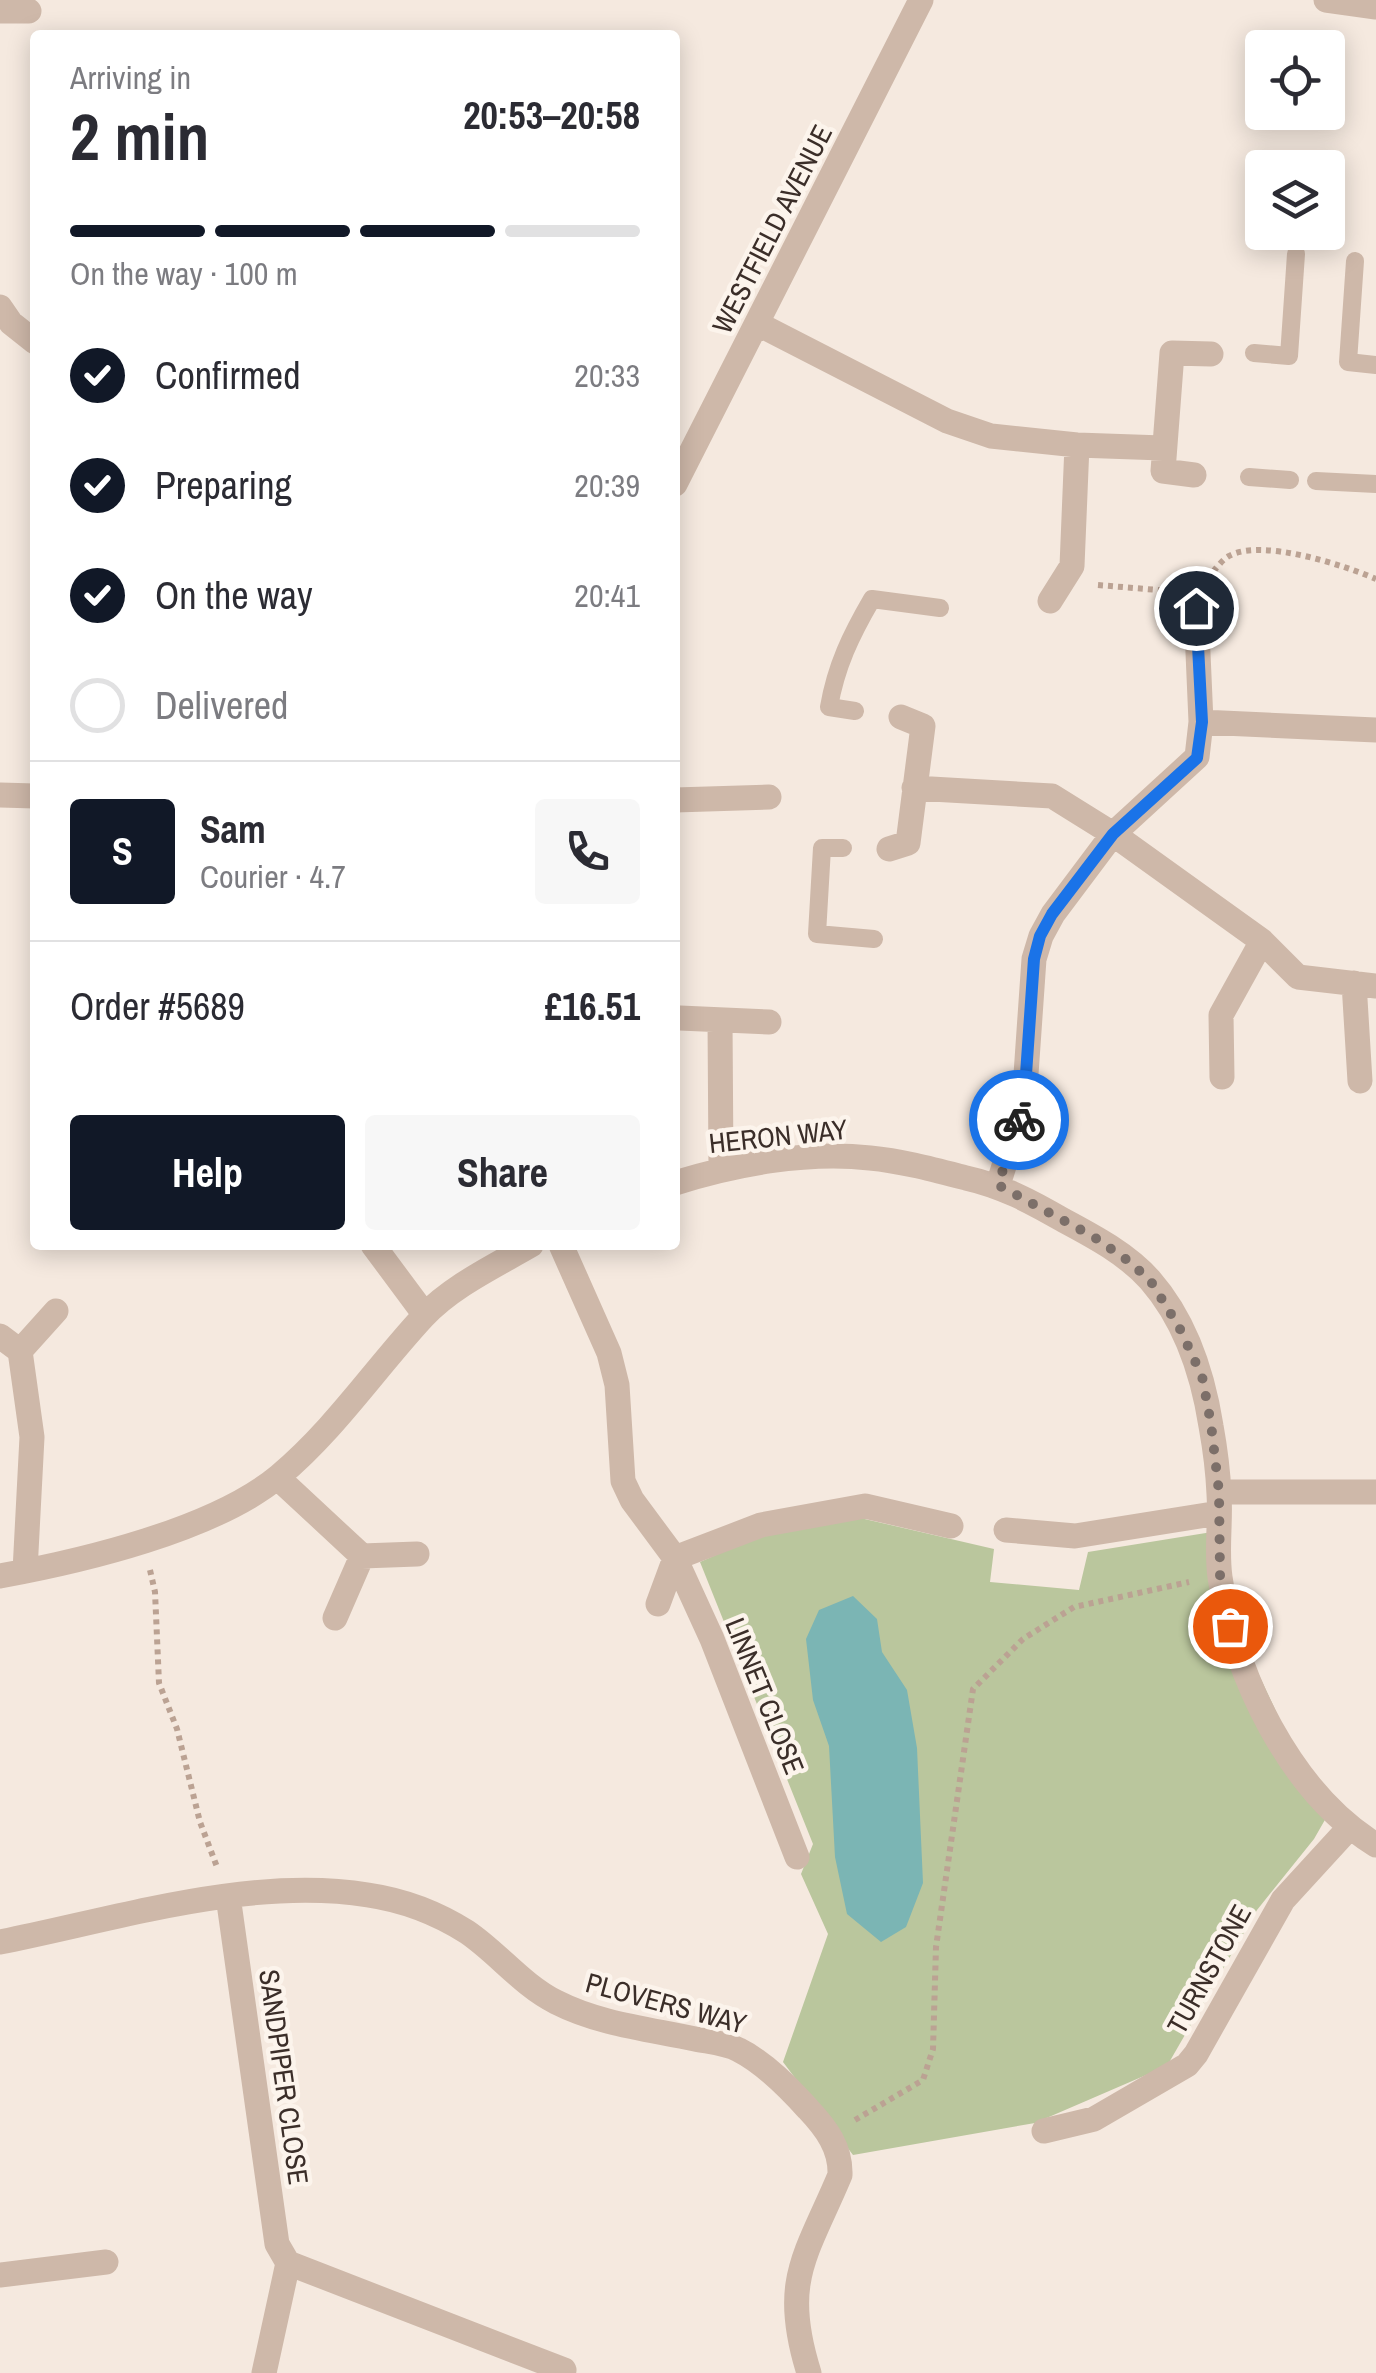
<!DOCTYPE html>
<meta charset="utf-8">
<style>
:root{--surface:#fff;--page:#f7f7f7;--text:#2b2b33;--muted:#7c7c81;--line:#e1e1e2;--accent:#111827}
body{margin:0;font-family:"Archivo Narrow",sans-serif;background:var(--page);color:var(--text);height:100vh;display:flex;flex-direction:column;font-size:38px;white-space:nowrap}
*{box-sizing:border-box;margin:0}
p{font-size:32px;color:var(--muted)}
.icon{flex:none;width:55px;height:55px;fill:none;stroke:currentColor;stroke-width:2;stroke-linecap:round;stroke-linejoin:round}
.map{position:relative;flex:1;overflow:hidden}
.panel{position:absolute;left:30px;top:30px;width:650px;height:1220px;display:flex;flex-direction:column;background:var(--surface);border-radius:10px;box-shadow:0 5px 25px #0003}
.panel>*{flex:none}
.tools{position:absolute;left:1245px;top:30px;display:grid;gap:20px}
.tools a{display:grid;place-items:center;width:100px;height:100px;border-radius:10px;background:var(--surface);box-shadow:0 5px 25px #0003;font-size:50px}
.pin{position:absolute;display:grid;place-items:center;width:85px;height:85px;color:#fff;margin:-42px;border:5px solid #fff;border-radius:50%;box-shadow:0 2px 10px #0007}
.courier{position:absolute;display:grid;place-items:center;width:100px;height:100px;margin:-50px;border:8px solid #1a73e8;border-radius:50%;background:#fff;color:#222;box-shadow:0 2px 12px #0007}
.summary em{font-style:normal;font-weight:800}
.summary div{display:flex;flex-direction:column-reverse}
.summary{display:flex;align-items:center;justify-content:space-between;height:170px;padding:0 40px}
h1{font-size:65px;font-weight:800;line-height:75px}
.bar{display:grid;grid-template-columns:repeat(4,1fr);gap:15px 10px;align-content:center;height:120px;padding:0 40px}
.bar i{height:12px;border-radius:8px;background:var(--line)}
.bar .on{background:var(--accent)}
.bar p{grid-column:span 4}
.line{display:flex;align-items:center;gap:25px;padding:0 40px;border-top:2px solid var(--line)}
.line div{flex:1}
.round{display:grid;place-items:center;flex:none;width:105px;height:105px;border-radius:10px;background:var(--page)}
ol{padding:0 40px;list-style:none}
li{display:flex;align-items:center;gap:30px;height:110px}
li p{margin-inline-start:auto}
li .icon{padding:10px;border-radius:50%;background:var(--accent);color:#fff;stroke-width:4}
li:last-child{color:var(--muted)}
li i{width:55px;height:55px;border:5px solid var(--line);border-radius:50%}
.primary-button{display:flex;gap:20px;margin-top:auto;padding:20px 40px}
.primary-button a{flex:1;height:115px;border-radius:10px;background:var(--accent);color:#fff;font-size:40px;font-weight:800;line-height:115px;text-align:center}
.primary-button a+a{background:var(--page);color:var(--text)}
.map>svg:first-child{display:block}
</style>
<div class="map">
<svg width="1376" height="2373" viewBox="0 0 1376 2373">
<rect width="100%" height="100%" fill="#f5e9df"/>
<path fill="#bac69d" d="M856,1517L994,1549L990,1582L1079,1590L1088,1552L1212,1532L1213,1577L1326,1818L1314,1839L1257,1910L1167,2066L1035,2123L853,2155L783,2062L828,1934L801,1874L813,1844L700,1562L768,1532Z"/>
<path fill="#7bb5b4" d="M853,1596L877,1619L882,1652L907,1690L917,1748L923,1883L906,1927L881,1942L847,1914L835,1857L829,1746L813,1700L806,1639L819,1610Z"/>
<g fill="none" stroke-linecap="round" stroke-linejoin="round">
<path stroke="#bba293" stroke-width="6" stroke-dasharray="5 5" stroke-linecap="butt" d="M1207,579C1213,573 1221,560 1229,556C1261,538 1344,565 1376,579
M1098,585L1170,591
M150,1570L155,1592L159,1683L177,1729L200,1822L217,1867
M855,2120L923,2080L933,2049L936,1947L973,1689L1023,1639L1074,1607L1189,1582"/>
<path stroke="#ceb8a9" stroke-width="18" d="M1355,261L1348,362L1376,365
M1254,353L1289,356L1296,254
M1249,477L1290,480
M1316,481L1376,484
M855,711L829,707C836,666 851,635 872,599L940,608
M843,848H822L817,934L874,939"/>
<path stroke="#ceb8a9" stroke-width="25" d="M0,11H29
M0,307L11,323L35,342
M758,324L947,421L991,436L1077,445L1163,448
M1194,475L1163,471L1172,353L1211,354
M675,484L921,0
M1050,601L1072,566L1077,445
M1201,722L1376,730
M914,788L1052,796L1113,834L1262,941L1298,977L1376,986
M0,795L35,796
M675,800L769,797
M889,849L908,843L923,726L901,717
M1354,983L1360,1081
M680,1018L769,1022
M720,1020L721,1168
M1222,1077L1221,1015L1262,941
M675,1183C735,1164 806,1151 870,1158C902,1161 935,1170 966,1178C1002,1186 1032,1202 1063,1220C1093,1236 1127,1254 1150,1280C1185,1320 1203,1375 1211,1426C1215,1448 1218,1471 1219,1494C1221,1521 1216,1550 1220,1577C1233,1674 1291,1793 1376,1845
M998,1185L1024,1103L1034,959L1041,936L1053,914L1113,834L1197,757L1201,722L1196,607
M373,1245L425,1315
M561,1245L609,1353L617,1385L623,1481L632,1500L675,1558L658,1604
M0,1336L20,1351
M278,1478L362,1556L417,1554
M1219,1492H1376
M1006,1530L1075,1536L1219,1513
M25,1571L32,1437L20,1351L56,1311
M0,1576C82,1561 214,1530 279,1476C335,1429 374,1370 423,1317C452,1286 495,1266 531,1245
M335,1618L362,1556
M797,1857L712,1639L675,1558L761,1525L865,1506L951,1526
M228,1896L277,2244L288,2263L564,2370
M0,1942C116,1919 249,1876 368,1895C402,1900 437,1913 467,1932C498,1953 522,1985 556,2002C599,2024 648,2029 695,2039C710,2042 726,2043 739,2050C765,2063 789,2088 808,2109C826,2128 841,2148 840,2175C806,2256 780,2281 809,2373
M1044,2131L1094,2119L1187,2065L1196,2054L1283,1900L1349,1828
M0,2275L106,2262
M264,2373L288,2263"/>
<path stroke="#ceb8a9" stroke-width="25" d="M1326,0L1376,7"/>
</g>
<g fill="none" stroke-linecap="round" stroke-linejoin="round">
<path stroke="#7c6f69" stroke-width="10" stroke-dasharray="0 18" d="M1019,1120L998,1185L1094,1237L1127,1260L1150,1280L1179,1327L1202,1376L1211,1424L1219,1492L1220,1575L1230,1626"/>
<path stroke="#1a73e8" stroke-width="12" d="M1019,1120L1024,1103L1034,959L1040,936L1052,914L1113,834L1197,758L1202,722L1196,608"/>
</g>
<g text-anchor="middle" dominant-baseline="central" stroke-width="9" stroke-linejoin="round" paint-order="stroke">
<g font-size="28" fill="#3b2e29" stroke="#fcf4ec">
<text transform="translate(772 229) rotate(-63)">WESTFIELD AVENUE</text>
<text transform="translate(778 1136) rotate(-6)">HERON WAY</text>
<text transform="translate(765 1696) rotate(68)">LINNET CLOSE</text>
<text transform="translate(1209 1969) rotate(-61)">TURNSTONE</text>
<text transform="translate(666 2003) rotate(15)">PLOVERS WAY</text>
<text transform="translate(284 2077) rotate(82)">SANDPIPER CLOSE</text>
</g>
</g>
</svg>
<div class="tools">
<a><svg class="icon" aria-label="locate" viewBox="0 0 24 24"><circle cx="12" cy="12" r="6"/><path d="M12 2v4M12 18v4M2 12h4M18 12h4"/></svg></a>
<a><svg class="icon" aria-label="layers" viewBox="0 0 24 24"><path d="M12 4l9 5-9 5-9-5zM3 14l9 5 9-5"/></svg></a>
</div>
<div class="pin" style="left:1230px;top:1626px;background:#ea580c"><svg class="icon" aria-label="bag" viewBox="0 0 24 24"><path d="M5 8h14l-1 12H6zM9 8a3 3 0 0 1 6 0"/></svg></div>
<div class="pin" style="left:1196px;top:608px;background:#1f2937"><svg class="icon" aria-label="home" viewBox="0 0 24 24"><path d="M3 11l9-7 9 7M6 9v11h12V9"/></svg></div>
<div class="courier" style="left:1019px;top:1120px"><svg class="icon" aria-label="bike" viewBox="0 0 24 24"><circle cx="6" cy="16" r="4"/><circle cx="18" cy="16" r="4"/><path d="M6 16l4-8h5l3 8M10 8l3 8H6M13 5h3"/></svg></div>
<section class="panel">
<div class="summary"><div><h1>2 min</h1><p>Arriving in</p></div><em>20:53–20:58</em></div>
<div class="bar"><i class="on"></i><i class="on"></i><i class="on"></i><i></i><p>On the way · 100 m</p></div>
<ol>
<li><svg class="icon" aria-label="check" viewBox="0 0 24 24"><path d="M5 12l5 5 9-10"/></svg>Confirmed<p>20:33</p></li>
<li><svg class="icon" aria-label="check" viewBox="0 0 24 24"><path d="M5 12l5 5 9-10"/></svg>Preparing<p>20:39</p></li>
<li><svg class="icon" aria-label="check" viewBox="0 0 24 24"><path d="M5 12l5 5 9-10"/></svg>On the way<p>20:41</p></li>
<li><i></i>Delivered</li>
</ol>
<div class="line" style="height:180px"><b class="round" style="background:var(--accent);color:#fff">S</b><div><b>Sam</b><p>Courier · 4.7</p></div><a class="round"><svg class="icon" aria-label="phone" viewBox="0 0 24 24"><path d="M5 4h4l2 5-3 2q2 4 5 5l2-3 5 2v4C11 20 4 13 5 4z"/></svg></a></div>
<div class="line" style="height:130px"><div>Order #5689</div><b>£16.51</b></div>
<div class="primary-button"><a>Help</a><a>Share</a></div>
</section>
</div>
